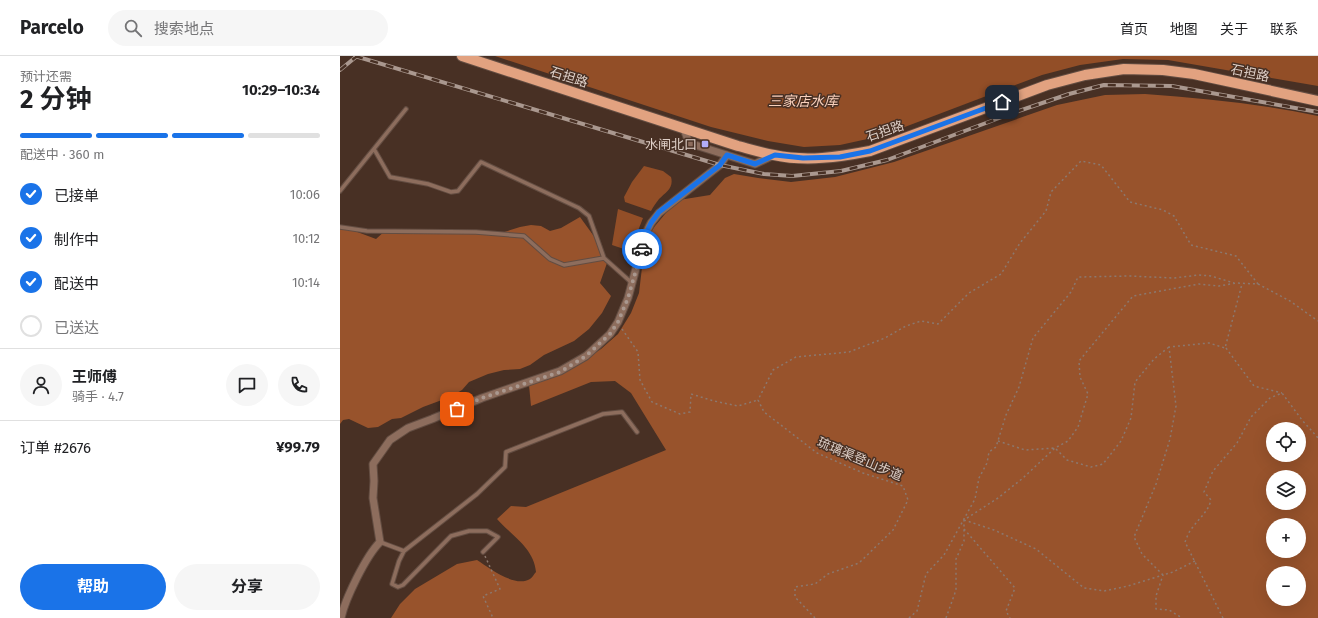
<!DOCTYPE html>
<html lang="zh">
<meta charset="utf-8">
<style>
:root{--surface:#fff;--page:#f6f6f6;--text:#202124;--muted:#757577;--line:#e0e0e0;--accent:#1a73e8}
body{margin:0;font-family:"Fira Sans","Noto Sans SC",sans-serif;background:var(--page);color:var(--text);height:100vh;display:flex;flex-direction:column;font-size:15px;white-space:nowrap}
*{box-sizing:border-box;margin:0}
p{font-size:13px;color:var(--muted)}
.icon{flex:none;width:22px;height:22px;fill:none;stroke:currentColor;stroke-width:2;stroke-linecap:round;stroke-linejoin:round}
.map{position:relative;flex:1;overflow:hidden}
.side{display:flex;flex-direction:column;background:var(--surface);width:340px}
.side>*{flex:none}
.tools{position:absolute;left:926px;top:366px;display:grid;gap:8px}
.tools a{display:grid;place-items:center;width:40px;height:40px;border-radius:50%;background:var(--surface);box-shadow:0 4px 16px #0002;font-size:20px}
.pin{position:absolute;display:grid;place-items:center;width:34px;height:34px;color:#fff;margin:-17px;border-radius:8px;box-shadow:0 2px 6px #0006}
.courier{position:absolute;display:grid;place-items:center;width:40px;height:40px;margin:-20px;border:3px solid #1a73e8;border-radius:50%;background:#fff;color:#222;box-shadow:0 1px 5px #0007}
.head em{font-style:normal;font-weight:700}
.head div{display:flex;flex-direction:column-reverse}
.head{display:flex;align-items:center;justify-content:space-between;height:68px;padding:0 20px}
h1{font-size:26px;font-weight:700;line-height:30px}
.bar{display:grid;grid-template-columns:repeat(4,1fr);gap:6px 4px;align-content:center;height:48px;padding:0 20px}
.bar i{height:5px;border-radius:3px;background:var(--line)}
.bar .selected{background:var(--accent)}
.bar p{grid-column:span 4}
.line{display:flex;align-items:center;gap:10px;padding:0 20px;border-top:1px solid var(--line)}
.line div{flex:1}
.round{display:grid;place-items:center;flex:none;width:42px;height:42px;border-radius:21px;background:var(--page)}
ol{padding:0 20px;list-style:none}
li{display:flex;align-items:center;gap:12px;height:44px}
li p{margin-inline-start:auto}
li .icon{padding:4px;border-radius:50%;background:var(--accent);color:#fff;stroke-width:4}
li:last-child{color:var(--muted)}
li i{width:22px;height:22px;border:2px solid var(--line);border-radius:50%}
.cta{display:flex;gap:8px;margin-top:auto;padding:8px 20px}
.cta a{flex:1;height:46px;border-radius:24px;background:var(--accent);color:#fff;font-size:16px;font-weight:700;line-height:46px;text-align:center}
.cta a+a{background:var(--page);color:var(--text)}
header{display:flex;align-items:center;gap:24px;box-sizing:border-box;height:56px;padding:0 20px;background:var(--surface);border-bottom:1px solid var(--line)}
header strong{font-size:19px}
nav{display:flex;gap:22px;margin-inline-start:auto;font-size:14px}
.search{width:280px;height:36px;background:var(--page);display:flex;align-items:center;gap:10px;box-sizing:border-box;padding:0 14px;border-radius:22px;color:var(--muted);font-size:15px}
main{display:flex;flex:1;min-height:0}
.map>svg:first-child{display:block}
</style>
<header>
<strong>Parcelo</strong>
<div class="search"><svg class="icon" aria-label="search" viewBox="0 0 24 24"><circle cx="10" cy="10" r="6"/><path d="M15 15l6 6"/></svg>搜索地点</div>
<nav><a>首页</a><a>地图</a><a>关于</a><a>联系</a></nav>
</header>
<main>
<section class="side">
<div class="head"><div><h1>2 分钟</h1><p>预计还需</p></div><em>10:29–10:34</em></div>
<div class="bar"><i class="selected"></i><i class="selected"></i><i class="selected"></i><i></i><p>配送中 · 360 m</p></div>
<ol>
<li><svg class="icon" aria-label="check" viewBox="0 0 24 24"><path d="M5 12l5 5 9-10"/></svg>已接单<p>10:06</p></li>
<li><svg class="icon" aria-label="check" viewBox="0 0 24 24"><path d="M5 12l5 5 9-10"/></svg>制作中<p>10:12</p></li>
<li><svg class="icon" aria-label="check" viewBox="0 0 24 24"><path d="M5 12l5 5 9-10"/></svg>配送中<p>10:14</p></li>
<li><i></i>已送达</li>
</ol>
<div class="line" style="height:72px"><a class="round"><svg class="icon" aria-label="person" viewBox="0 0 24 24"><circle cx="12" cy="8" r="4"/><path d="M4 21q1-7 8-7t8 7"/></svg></a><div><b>王师傅</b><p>骑手 · 4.7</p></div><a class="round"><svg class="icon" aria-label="chat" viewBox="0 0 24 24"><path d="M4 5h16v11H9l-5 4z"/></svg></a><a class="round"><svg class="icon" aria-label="phone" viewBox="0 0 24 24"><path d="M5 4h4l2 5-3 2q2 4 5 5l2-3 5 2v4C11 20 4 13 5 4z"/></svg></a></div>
<div class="line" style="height:52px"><div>订单 #2676</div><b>¥99.79</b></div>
<div class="cta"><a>帮助</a><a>分享</a></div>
</section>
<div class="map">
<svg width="978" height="562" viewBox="0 0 978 562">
<rect width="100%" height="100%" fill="#483024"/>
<path fill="#98532c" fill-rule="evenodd" d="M805,38C863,42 921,48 978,60V562H51L60,548L75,533L117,508L137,504C149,512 175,532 190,523C192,522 194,518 196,516C194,492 171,479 157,463L171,450L186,451L326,394L291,337L275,325L251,326L191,350L189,329L238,308L261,293L278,278L291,257L299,237L303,203L302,190L315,170L330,152L339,144L370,139L385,122L394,118L418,122L451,126L495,121L554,106L717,49L765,39ZM933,373H959V399H933ZM933,421H959V447H933ZM933,469H959V495H933ZM933,517H959V543H933Z
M240,161L261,190L267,207L260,227L271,240L262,257L249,273L234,285L204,299L190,309L180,313L164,314L148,318L129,326L122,334L110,341L83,351L61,362L52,363L38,371L28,372L9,363L3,364L0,368V171H4L36,183L46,174L158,178L180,171L191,169L201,170L210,175L221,172Z"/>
<path fill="#924e27" d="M155,0H978V30L828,4L783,3L740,9L702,19L541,80L500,89L464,91L428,85L371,71Z
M304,110L323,115L331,121C334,132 326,136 319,143C316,147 313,151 311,155L285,146L284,141L292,126Z
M278,153L303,162L290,195L272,189Z"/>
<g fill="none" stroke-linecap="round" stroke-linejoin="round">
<g stroke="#634d42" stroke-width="5.5">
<path id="service" d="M34,93L50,121L88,128L111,136L118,135L141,106L239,152L249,160L264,202
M0,135L66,53
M0,171L27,175L136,176L184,180L210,203L224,209L264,202L292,227
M40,486L64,495L137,438L165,411L166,396L263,358L282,356L297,376
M64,495L59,505L52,528L58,531L63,529L111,480L129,475H147L158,481L143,496"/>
</g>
<g stroke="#634d42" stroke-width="9">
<path id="minor" d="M344,73L349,87L415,108L434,99
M1,562C5,543 26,500 40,486L33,442L34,425L33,408L50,384L68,372L92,363L142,342L220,315L246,300L270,278L278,266L288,242L305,179L311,167L319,157L380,109L387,99"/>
</g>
<g stroke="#634d42" stroke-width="12">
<path id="primary" d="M122,0L398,90C410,93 422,97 434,99C466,106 499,101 530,95L707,29L745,19L784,13L823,14L854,18L978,45"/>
</g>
<path stroke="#8c786e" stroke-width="1.5" stroke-dasharray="2 3" stroke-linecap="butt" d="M282,273L298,296L300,324L312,346L340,358L350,356L351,338L374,345L398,350L418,344
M886,292L914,330L942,337
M658,385L685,394L715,392L727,404L751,411L763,408L781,385L791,362L795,326L814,303L829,291
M624,464L654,474L696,493L744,532L764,535L788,530L823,519L816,540V553L829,554L842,562
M624,473L675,532L666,555L670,562
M145,500L160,533L143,540L153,562
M855,505L833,516L823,519L802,498L794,481L816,428L830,383L836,350L829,291L869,287L885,292L902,228
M475,562L455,541V531L475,528L488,518L519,507L553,474L568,444L563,430L523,417L477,397L424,356L418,344L433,314L456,301L509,296L545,282L566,270L581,265L598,268L629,237L661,218L680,187L706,155L711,136L741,105L761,109L790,146L823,154L834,160L851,189L896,200L918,228
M569,562L577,555L586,518L604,499L635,443L639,422L647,407L649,396L656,391L666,359L679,331L693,282L731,236L738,221L790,220L834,222L859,219L871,220L894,227
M606,562L616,534V503L624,485V464L658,442L683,422L715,392L728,385L738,371L748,338L740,321L739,305L793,240L859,228L879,230L896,227L918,228L950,245L978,265
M883,562L845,486C847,481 849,475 853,471C860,461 868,456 871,444L864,436L873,415L897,387L911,361L930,342L942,337L962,364L978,382"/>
<use href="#service" stroke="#8d6d5d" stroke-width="3.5"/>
<use href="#minor" stroke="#8d6d5d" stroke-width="7"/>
<use href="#primary" stroke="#e2a280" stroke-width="10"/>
<g stroke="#aa988f" stroke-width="4">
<path id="rail" d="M15,0L380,109L424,118L452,120L501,115L547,104L670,58L729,38L764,29L832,30L978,56
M0,14L17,0"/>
</g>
<use href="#rail" stroke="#483024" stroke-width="2.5" stroke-dasharray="8" stroke-linecap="butt"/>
</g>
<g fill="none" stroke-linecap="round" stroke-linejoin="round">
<path stroke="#aa988f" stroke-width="4" stroke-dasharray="0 7.2" d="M117,353L142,342L220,316L246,300L270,278L278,266L288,242L302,193"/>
<path stroke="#1a73e8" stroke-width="5" d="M302,193L305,179L311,167L319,156L380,109L387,99L415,108L435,99L463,102L500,101L530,95L662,46"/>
</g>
<rect fill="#b2adf9" stroke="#483024" stroke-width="1.5" x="361" y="84" width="8" height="8" rx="2"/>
<g text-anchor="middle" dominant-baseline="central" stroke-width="3" stroke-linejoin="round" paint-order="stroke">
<g font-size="13" fill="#dfd0c8" stroke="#483024">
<text transform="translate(910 17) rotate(12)">石担路</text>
<text transform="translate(229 21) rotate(18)">石担路</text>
<text transform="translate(545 75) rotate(-19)">石担路</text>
<text transform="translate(520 403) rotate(23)">琉璃渠登山步道</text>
</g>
<g font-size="13" fill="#dfd0c8" stroke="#483024" text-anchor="end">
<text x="357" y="88">水闸北口</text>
</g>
<g font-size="14" font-style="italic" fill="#f8cfbb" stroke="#483024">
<text x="463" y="45">三家店水库</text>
</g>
</g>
</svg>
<div class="tools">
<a><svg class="icon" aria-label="locate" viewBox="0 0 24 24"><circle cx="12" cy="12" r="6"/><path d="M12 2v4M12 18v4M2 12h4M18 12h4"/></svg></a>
<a><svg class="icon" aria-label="layers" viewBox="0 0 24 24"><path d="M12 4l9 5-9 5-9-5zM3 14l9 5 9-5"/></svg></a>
<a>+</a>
<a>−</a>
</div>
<div class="pin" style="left:117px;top:353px;background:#ea580c"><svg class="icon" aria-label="bag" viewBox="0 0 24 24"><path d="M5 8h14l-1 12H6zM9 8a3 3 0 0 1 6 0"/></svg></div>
<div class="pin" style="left:662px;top:46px;background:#1f2937"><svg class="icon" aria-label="home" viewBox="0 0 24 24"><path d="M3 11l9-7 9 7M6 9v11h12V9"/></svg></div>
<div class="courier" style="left:302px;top:193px"><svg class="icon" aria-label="car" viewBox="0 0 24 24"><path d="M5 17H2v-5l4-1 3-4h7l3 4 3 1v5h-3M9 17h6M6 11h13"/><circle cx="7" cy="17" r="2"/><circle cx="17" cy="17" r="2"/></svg></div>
</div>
</main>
